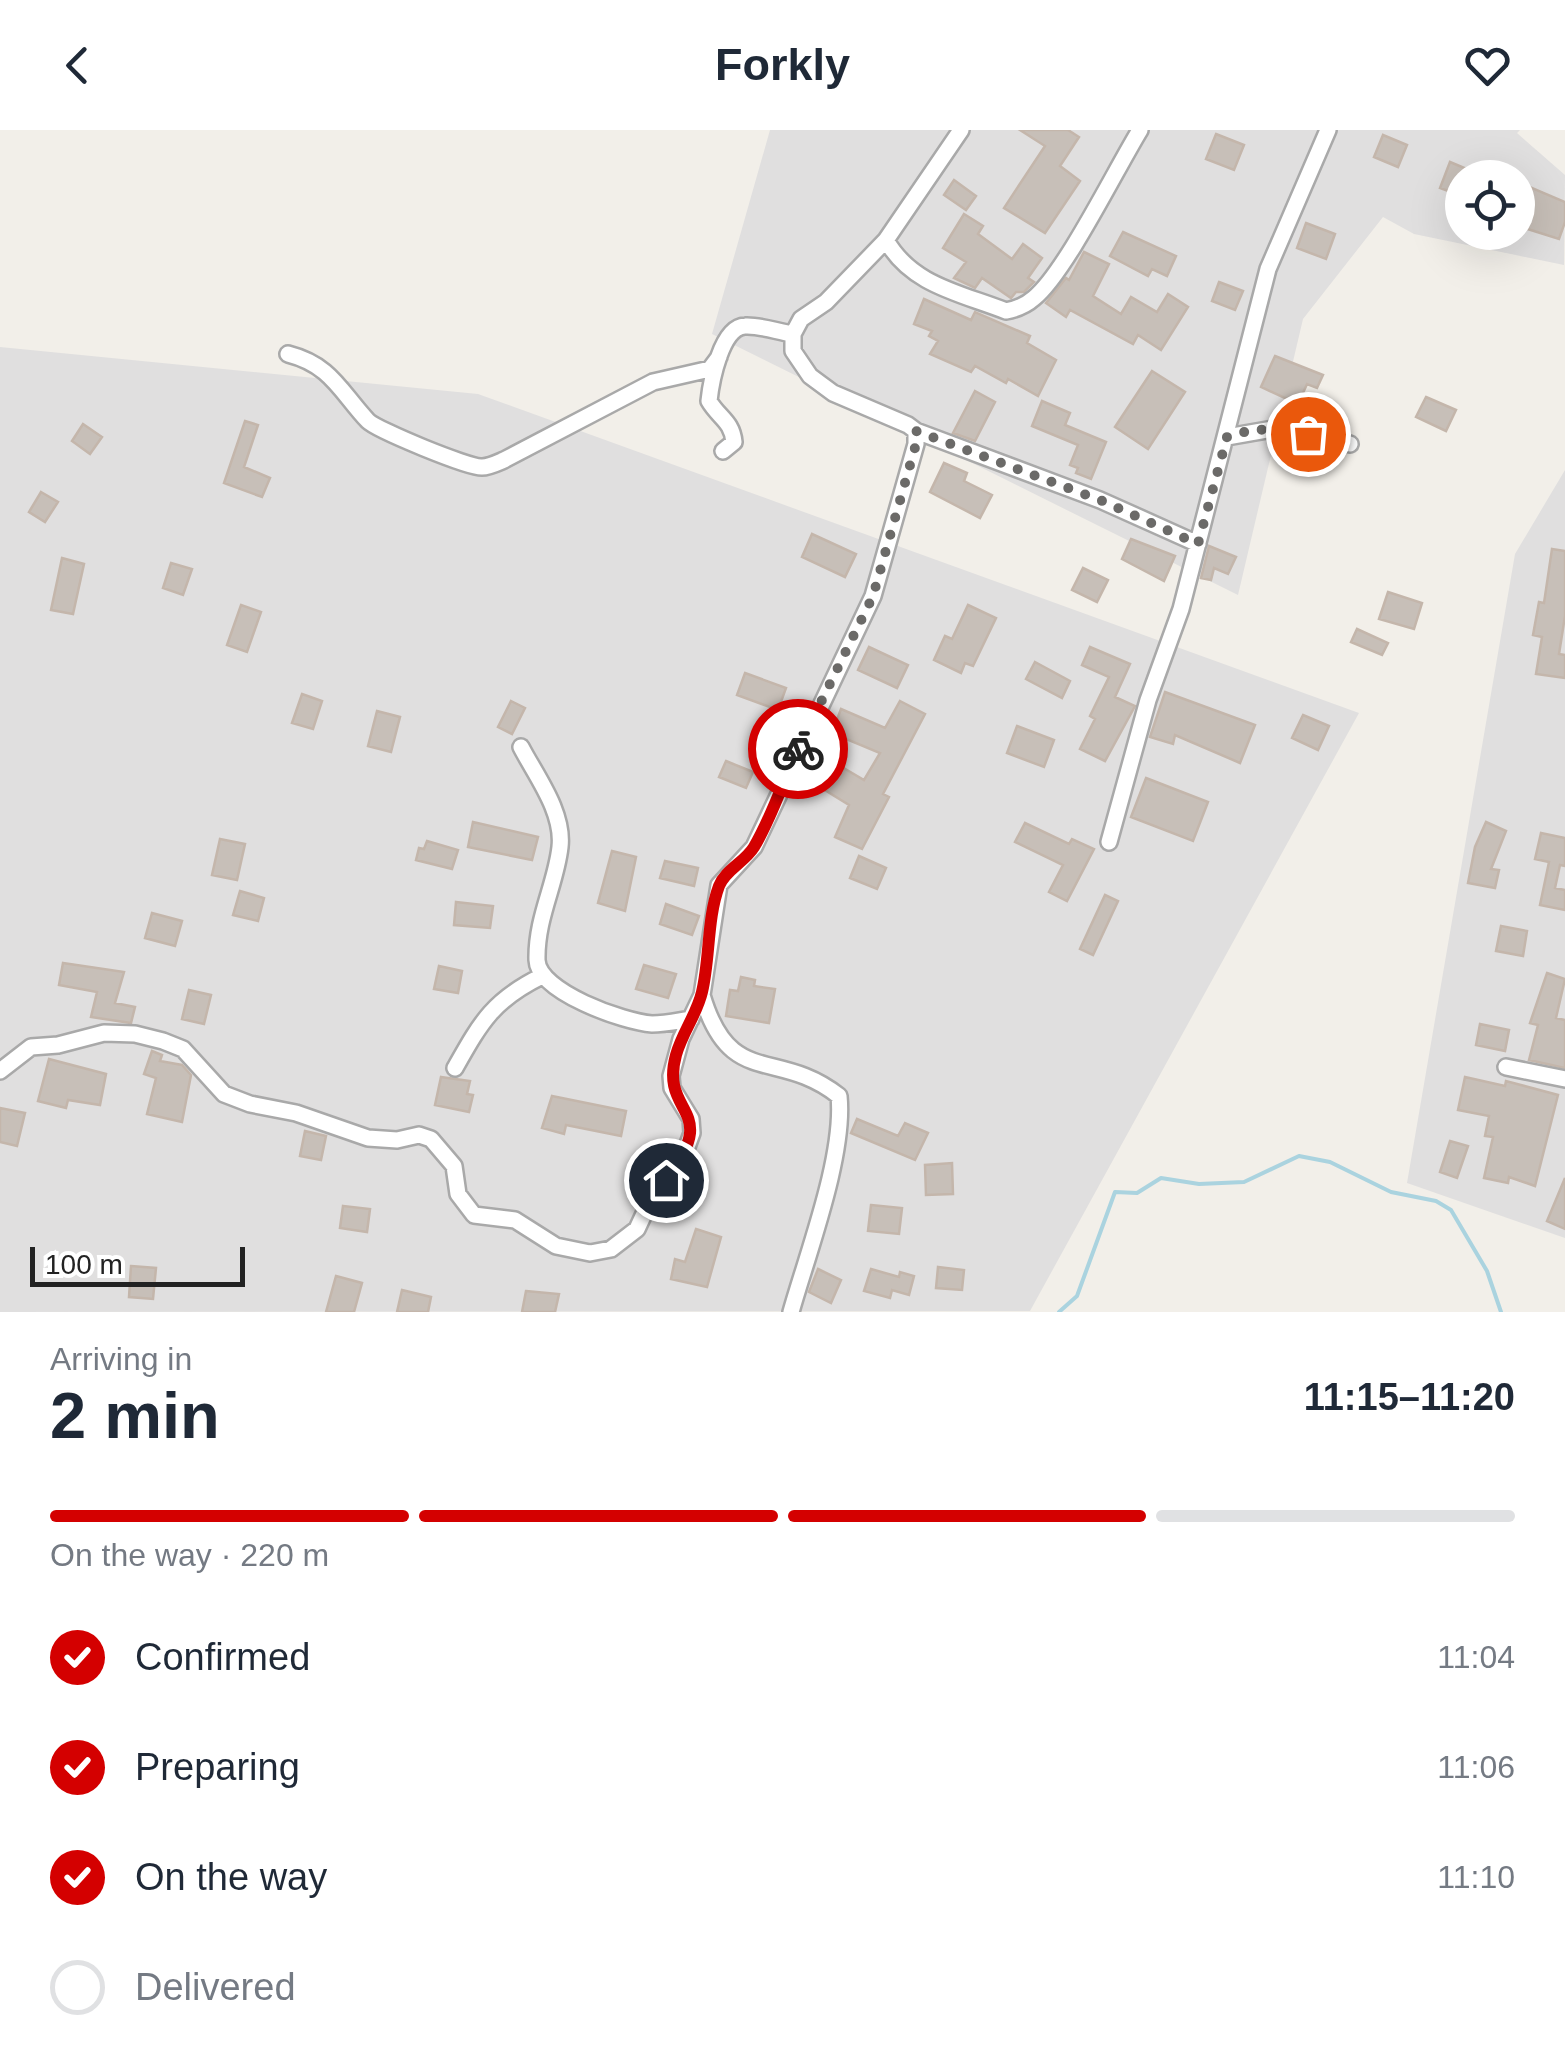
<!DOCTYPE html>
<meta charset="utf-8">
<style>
:root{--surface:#fff;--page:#f2f2f3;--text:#1f2937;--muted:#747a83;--line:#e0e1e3;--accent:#d40000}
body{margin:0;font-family:Arial,sans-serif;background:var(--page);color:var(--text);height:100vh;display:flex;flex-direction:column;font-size:38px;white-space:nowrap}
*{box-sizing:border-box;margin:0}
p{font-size:32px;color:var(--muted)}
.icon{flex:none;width:55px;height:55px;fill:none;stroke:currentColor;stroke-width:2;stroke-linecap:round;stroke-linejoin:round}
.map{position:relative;height:1182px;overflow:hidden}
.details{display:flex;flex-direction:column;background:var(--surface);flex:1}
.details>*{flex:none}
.fabs{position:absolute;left:1445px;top:30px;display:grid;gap:20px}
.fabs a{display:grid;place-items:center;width:90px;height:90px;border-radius:50%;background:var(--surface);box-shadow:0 10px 40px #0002;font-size:50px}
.scale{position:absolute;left:30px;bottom:25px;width:215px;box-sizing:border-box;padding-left:10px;border:5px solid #222;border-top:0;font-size:28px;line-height:35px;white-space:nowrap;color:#222;-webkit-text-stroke:8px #fff;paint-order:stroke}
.pin{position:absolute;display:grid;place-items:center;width:85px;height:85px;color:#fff;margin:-42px;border:5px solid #fff;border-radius:50%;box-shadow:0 2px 10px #0007}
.courier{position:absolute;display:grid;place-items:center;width:100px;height:100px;margin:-50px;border:8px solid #d40000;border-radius:50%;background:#fff;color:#222;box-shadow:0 2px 12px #0007}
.summary em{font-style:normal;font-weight:700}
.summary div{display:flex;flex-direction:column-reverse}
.summary{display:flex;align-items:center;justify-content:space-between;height:170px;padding:0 50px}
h1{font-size:65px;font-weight:700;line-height:75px}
.bar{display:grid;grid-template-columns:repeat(4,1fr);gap:15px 10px;align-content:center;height:120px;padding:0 50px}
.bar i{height:12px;border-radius:8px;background:var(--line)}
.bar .selected{background:var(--accent)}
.bar p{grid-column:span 4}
ol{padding:0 50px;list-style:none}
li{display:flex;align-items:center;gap:30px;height:110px}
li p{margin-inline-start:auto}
li .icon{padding:10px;border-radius:50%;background:var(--accent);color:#fff;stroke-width:4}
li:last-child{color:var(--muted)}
li i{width:55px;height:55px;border:5px solid var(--line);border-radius:50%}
header{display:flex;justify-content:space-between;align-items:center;height:130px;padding:0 50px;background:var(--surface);font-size:45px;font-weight:700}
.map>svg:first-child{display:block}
</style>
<header><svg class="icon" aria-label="back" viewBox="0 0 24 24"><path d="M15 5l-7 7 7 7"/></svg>Forkly<svg class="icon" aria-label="heart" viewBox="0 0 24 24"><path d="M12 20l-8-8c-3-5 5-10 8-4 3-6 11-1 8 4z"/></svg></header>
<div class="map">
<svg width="1565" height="1182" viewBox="0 0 1565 1182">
<rect width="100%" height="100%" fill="#f2efe9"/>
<path fill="#e0dfdf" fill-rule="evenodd" d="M770,0H1520L1517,3L1565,45L1564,135L1414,104L1383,87L1303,189L1238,465L712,204ZM1462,48H1518V102H1462Z
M0,217L478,264L1359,583L1030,1181L0,1182Z
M1565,340V1108L1407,1053L1515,424Z"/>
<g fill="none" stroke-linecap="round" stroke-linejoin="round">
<path stroke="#aad3df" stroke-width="4" d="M1059,1182L1077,1166L1115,1062L1137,1063L1161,1048L1199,1054L1244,1052L1299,1026L1330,1032L1391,1062L1436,1071L1451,1080L1487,1141L1501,1182"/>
</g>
<path fill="#c7bfb8" stroke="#c4b6ab" stroke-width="2.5" d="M1020,0H1068L1079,7L1060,36L1080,51L1045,103L1004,78L1045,16Z
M1216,4L1244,15L1234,40L1206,29Z
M1383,5L1407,15L1398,37L1374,27Z
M1450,32L1486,47V48H1462V66L1440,58Z
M954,50L976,66L966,80L944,65Z
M1518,52L1565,72V92L1559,109L1518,96Z
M964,84L983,96L978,104L1012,129L1023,114L1042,128L1028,148L1034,152L1024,162H1016L1011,168L982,148L975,158L954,148L966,132L943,118Z
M1306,93L1335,104L1326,129L1297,118Z
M1123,102L1176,126L1167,146L1152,139L1148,146L1110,126Z
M1084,122L1109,134L1093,166L1121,184L1131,167L1157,182L1168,164L1188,177L1161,220L1138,205L1133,214L1070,180L1066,187L1046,173L1066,148L1069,150Z
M1219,152L1243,161L1235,180L1212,171Z
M924,169L971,190L975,182L1030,206L1027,213L1056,230L1038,266L1008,249L1006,253L975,236L971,242L930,224L938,211L929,206L932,201L914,194Z
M1275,226L1323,245L1317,258L1307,254L1298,274L1261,257Z
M1152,241L1185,262L1148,319L1115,297Z
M975,261L995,272L975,311L953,303Z
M1426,267L1456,280L1446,301L1416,287Z
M1042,271L1070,283L1065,295L1106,312L1091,349L1076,343L1078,338L1070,335L1078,315L1032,296Z
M245,291L258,295L244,337L270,348L262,367L224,353Z
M83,294L102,307L90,324L72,311Z
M944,333L967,343L964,351L992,365L980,388L930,362Z
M41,362L58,372L45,392L29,382Z
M812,404L856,424L845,447L802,427Z
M1131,409L1175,426L1164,451L1122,429Z
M1209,416L1236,427L1228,444L1214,438L1211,450L1201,448Z
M1552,419L1565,421V486L1559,524L1565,525V548L1536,544L1542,507L1533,505L1539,472L1544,473Z
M62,428L84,434L73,484L51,480Z
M171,433L192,439L183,465L163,458Z
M1083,438L1108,450L1097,472L1072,460Z
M1388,462L1422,473L1414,499L1379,489Z
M241,475L261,482L247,522L227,515Z
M968,475L996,488L973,536L965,533L961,543L934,530L945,506L952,509Z
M1357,499L1388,513L1382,525L1351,512Z
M869,517L908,535L897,558L858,540Z
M1090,517L1130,534L1115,567L1135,576L1105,631L1080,619L1095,589L1090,586L1109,547L1082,535Z
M1035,532L1070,551L1062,568L1026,549Z
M745,543L786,558L778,580L737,565Z
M1165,562L1255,595L1240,633L1175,605L1173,614L1150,607Z
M302,564L322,571L313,599L292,593Z
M511,571L525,578L512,604L498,597Z
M900,571L925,584L883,664L889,667L862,719L835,707L849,675L820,657L835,633L864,650L880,623L832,603L841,579L885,598Z
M377,581L400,587L391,622L368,616Z
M1303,585L1329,596L1318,620L1292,608Z
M1017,596L1054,610L1044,637L1007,623Z
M726,631L753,642L746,658L719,647Z
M1146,648L1208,672L1193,711L1131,687Z
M473,692L538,707L532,730L468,717Z
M1486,692L1506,701L1491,739L1499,740L1495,758L1468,753L1475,717Z
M1025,693L1069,714L1072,709L1094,719L1067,771L1049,762L1063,735L1015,712Z
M1541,703L1565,708V736L1560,735L1555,758L1565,760V780L1540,775L1549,732L1535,729Z
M220,709L245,714L237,750L212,745Z
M427,711L458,720L452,739L416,730L419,718L424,719Z
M612,721L636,727L625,781L598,773Z
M859,726L886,738L877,759L850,748Z
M665,731L698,738L694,756L660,748Z
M240,761L264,768L258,791L233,785Z
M1105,765L1118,771L1093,825L1080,819Z
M456,772L493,776L490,798L454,795Z
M666,774L699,786L692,805L660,794Z
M152,783L182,791L175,816L145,808Z
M1501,796L1527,801L1523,826L1496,821Z
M63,833L124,842L115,873L135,877L131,893L91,887L97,862L59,855Z
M644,835L676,844L668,868L636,859Z
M439,836L462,841L458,863L434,859Z
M1547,843L1565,849L1556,888L1565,890V938L1529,930L1538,895L1530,893Z
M741,847L755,850L754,856L775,859L769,893L726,886L730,860L738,861Z
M189,860L211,865L204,894L182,889Z
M1480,894L1509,900L1505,921L1476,915Z
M152,921L162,925L160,931L182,935L191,945L182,992L147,984L156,948L144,944Z
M49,929L106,944L100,975L68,970L66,978L38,971Z
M441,947L470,951L467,964L473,965L469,982L435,975Z
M1465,947L1505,956L1506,951L1558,965L1535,1056L1509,1047L1508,1053L1484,1048L1493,1007L1485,1006L1489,986L1458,980Z
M552,966L626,981L621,1006L566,995L564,1004L542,998Z
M0,978L25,983L17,1016L0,1012Z
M857,989L898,1006L905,993L928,1003L915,1030L851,1003Z
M305,1001L326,1006L321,1030L300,1026Z
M1450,1011L1468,1016L1457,1048L1440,1042Z
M952,1033L953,1064L926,1065L925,1035Z
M1565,1048V1099L1547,1091Z
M871,1075L902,1078L899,1104L868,1101Z
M343,1076L370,1079L367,1102L340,1098Z
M696,1099L721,1107L707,1157L671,1149L675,1129L685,1132Z
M131,1136L156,1138L153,1169L129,1167Z
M938,1137L964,1140L962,1160L936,1158Z
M818,1139L841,1150L831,1173L809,1162Z
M871,1139L899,1147L900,1142L914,1146L909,1165L892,1160L890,1168L864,1161Z
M336,1146L362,1153L354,1182H326Z
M402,1160L431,1167L428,1182H397Z
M526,1161L559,1164L555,1182H522Z"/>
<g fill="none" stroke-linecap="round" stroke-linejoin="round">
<g stroke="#a9a9a9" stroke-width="20">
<path id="minor" d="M886,110C911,155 960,163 1006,181C1017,179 1025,176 1034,168C1065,143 1116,39 1140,0
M288,224C331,235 340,261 368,291C377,300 469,338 482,337C489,337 497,333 504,330L653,252L710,239L719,227
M916,301L1100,370L1198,414
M1227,307L1273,299L1350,314
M723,321L734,312C732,291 719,288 709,271C711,252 721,197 745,196C760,195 778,202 793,204
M521,617C536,646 564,682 560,717C556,754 536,788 537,830C538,862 624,892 652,894C665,894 678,891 691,889
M1109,712L1148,570L1181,479L1268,139L1328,0
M702,865C730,960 777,917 839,966C845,1025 808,1122 791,1182
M1506,937L1565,949
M455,938C481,892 493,870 542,846
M0,941L31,917L58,915L104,903L135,904L163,911L183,919L224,964L250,974L296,983L368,1008L397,1010L419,1005L431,1009L454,1036L458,1064L474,1085L515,1090L556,1116L590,1123L611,1119L637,1099L650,1071L683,1028L692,1003L691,989L672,958L671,946L681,909L702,865L719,755L754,717L873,466L916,314V301L908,295L833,263L810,246L793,221V204L801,189L826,172L886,110L961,0"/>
</g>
<use href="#minor" stroke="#fff" stroke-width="15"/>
</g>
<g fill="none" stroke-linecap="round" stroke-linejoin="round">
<path stroke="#6b6a68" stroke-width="10" stroke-dasharray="0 18" d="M798,619L873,466L916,314V301L1100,370L1198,414L1227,307L1255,299L1308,304"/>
<path stroke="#d40000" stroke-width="12" d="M666,1050C723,976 659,987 676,925C682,903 697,884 702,862C710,829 707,788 719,756C725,740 745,732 754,717C772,687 783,651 798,619"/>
</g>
</svg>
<div class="fabs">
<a><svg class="icon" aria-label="locate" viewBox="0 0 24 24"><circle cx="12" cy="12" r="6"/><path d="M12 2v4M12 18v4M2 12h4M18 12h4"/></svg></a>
</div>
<div class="scale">100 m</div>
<div class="pin" style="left:1308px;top:304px;background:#ea580c"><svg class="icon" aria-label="bag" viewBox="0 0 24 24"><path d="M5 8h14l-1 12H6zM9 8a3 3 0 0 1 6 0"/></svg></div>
<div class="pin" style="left:666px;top:1050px;background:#1f2937"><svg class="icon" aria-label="home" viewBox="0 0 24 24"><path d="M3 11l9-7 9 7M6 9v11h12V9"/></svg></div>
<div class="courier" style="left:798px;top:619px"><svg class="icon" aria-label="bike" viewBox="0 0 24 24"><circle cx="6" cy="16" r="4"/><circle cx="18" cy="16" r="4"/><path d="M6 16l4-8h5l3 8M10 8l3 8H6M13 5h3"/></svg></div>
</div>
<section class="details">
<div class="summary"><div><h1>2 min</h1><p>Arriving in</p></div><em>11:15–11:20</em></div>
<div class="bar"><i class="selected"></i><i class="selected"></i><i class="selected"></i><i></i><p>On the way · 220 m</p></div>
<ol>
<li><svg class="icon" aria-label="check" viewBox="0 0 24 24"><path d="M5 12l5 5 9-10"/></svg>Confirmed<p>11:04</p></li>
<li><svg class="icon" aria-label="check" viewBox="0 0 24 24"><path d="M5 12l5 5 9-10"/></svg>Preparing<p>11:06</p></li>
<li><svg class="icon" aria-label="check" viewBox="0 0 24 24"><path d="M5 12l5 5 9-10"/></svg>On the way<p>11:10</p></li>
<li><i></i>Delivered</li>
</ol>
</section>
